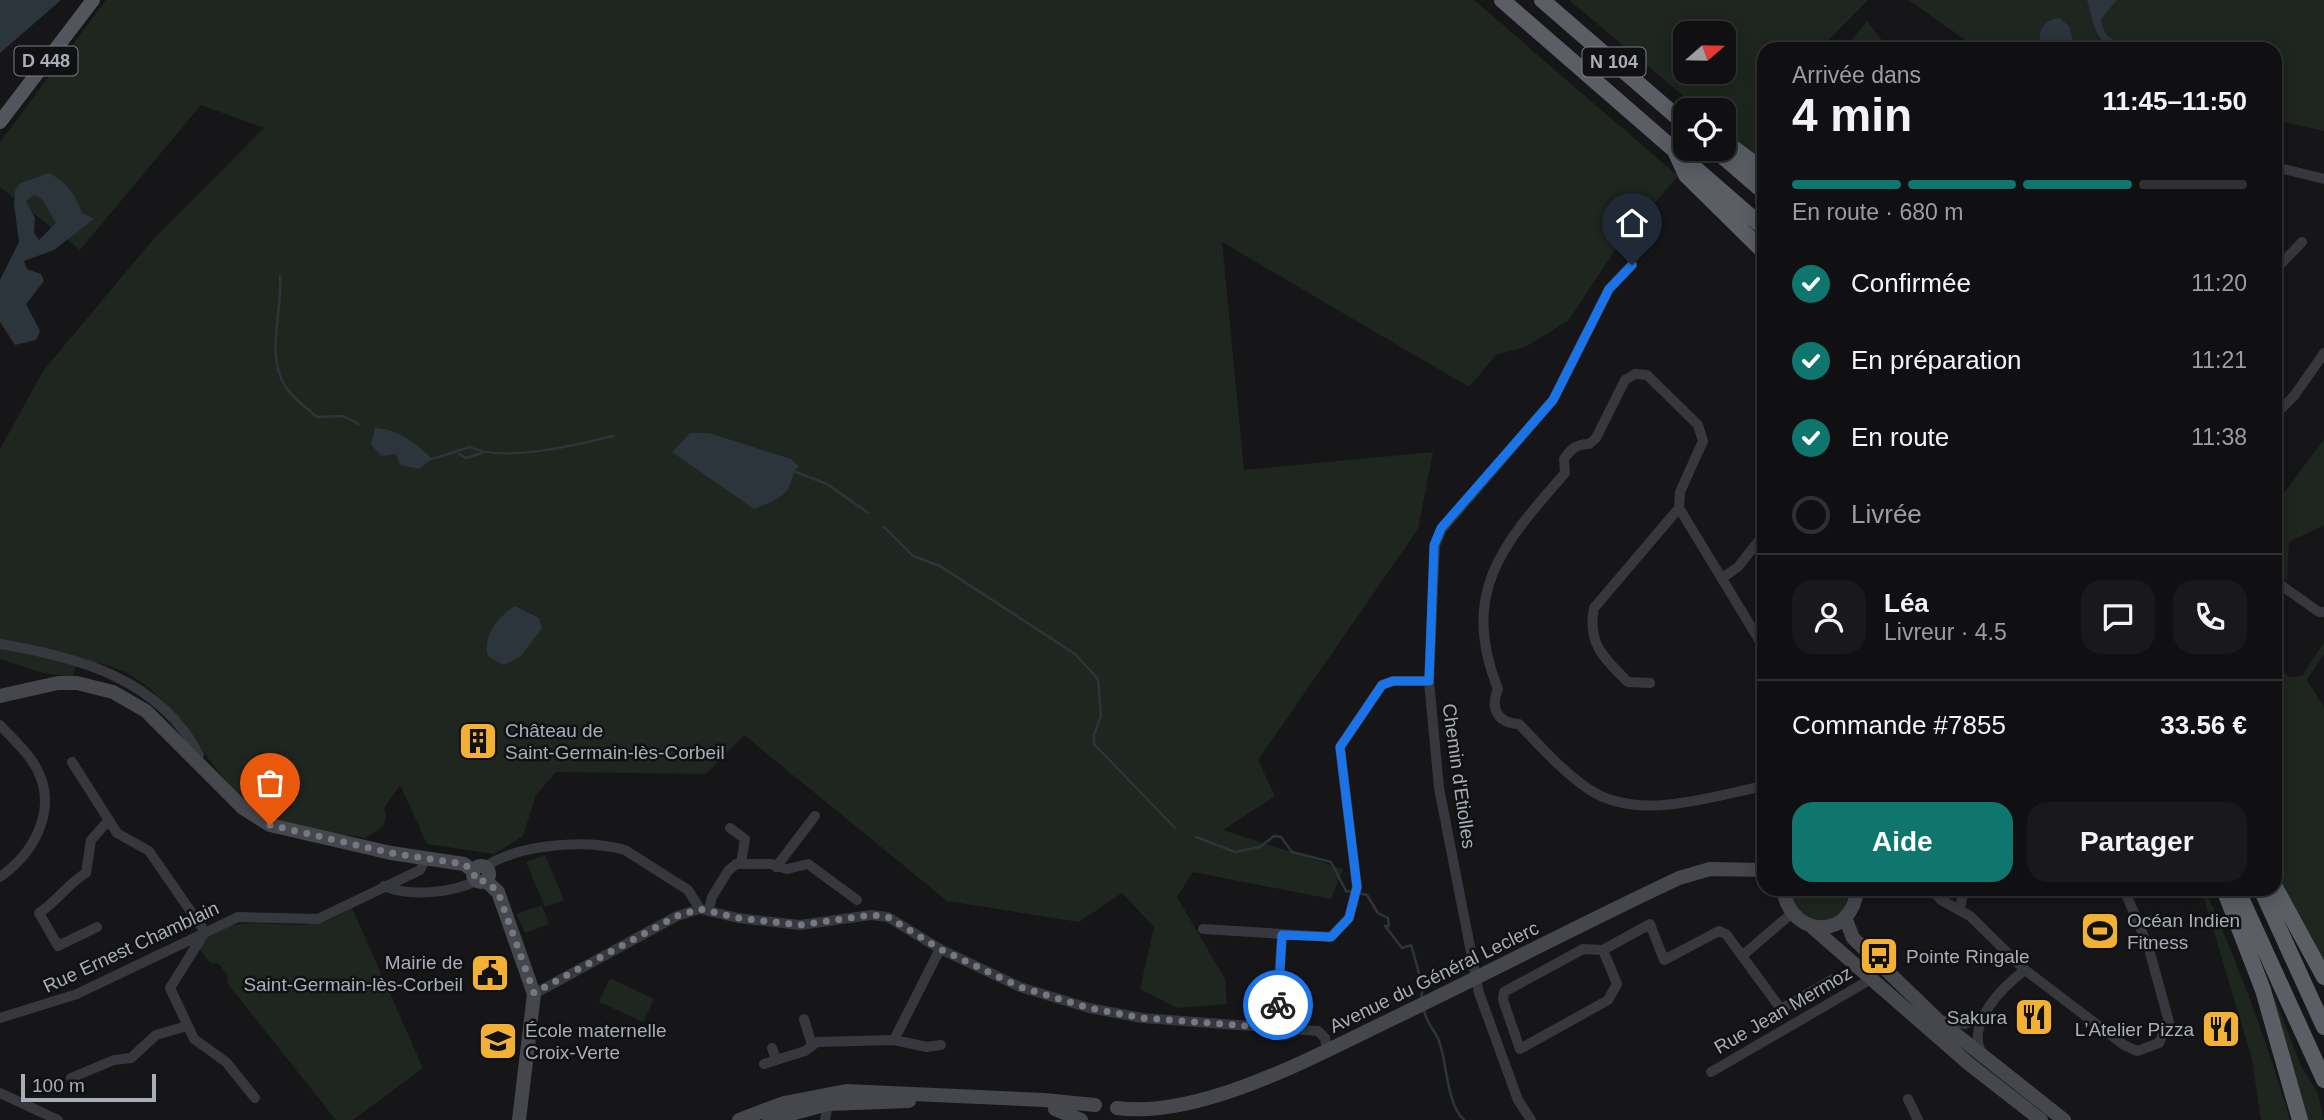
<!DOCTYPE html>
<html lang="fr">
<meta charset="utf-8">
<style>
:root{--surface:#101012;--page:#19191b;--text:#f1f3f6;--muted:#9c9d9f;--line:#303032;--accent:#0f766e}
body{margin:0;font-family:Arial,sans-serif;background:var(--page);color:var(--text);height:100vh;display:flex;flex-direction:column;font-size:26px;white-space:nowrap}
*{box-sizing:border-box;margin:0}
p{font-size:23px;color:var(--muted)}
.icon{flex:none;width:38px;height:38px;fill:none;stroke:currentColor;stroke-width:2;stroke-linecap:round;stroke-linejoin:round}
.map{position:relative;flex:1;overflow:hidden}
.drawer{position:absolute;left:1757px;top:42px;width:525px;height:854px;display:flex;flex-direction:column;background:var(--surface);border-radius:21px;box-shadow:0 4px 18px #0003,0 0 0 2px var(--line)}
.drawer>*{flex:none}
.needle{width:46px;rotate:70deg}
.buttons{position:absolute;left:1673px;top:21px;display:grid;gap:14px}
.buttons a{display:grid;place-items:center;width:63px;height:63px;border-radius:14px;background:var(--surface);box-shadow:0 4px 18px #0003,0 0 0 2px var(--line);font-size:35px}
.scale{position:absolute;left:21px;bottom:18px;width:135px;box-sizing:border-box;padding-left:7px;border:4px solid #a8adb8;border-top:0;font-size:19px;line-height:24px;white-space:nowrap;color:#a8adb8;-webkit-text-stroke:5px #111113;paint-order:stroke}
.pin{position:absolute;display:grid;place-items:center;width:60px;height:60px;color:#fff;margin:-72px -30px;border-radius:50% 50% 50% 0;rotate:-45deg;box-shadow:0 0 7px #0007}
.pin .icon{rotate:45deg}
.courier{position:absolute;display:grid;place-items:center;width:70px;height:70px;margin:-35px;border:5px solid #1a73e8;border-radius:50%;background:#fff;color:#222;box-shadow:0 2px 9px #0007}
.overview em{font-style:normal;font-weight:700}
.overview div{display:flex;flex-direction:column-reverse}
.overview{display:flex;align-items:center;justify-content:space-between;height:119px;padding:0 35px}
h1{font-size:46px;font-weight:700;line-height:52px}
.bar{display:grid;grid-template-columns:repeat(4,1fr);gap:10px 7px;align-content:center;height:84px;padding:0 35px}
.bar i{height:9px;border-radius:5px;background:var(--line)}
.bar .current{background:var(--accent)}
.bar p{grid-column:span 4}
.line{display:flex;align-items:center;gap:18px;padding:0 35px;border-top:2px solid var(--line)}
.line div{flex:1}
.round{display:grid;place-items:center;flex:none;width:74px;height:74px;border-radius:21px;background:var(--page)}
ol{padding:0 35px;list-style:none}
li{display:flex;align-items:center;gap:21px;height:77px}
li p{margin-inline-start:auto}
li .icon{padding:7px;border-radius:50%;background:var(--accent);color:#fff;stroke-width:4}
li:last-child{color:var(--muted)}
li i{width:38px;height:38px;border:4px solid var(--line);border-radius:50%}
.cta{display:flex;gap:14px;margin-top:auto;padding:14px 35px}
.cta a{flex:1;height:80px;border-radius:21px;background:var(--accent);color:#fff;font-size:28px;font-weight:700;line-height:80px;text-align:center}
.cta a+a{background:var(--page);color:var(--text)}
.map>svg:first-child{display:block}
</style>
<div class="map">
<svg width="2324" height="1120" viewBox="0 0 2324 1120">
<rect width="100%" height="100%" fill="#161618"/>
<path fill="#1e261f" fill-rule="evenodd" d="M106,0H1474L1678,176L1619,244L1568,321L1525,347L1496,355L1469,387L1222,242L1244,470L1433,452L1418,529L1258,760L1275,796L1223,830L1343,869L1331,899L1193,872L1177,897L1225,979L1227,1004L1177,1008L1140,989L1154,927L1122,893L1079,922L947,901L744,735L706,774L556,772L536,795L523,836L494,854L427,844L400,785L384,808C390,825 379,830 365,838C337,832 302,834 276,821C207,789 189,697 115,668C104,663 90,663 78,660L73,677L43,673L0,659V449L43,371L151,242L264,128L201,105L80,250L0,187V142Z
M1569,0H1868L1820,49H1764V105L1755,115L1764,122V164L1724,130V110H1700ZM1685,33H1724V72H1685Z
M1909,0H2324V131L2275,120V49H1972L1968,42Z
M1867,21L1889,49H1845V48Z
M2324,439V525L2289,542L2287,581L2275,571V505Z
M2324,642V654L2307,680L2324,707V960L2275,871V663L2289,677L2302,676Z
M545,855L564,900L545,907L526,862Z
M1788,889H1851L1843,912L1827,922L1801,916Z
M2201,889H2205C2238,965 2267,1040 2290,1120H2261L2252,1059Z
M542,905L549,924L525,933L516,914Z
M352,908L423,1068L353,1120H336L227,983L228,976L219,964L210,963L198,947C237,907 269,931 317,923C329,921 341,914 352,908Z
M610,978L654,999L643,1022L599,1002Z
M2274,996L2301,1066L2318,1094L2324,1120H2304L2271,997Z"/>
<path fill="#2c353c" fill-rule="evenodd" d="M0,0H61L0,53Z
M2087,0H2117L2101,19C2104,38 2110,39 2127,44L2128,47C2096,53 2094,23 2087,0Z
M2059,18L2069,26L2075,49H2063L2040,41C2038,29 2046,19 2059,18Z
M49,173C67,183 75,193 82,213L94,219L54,250L24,261L27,269L41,274L44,281L26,304L40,331L36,340L15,345L0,322V280L19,242L14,204L15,190L21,183ZM34,195L42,199L56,223L39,240L34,233L35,218L26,201Z
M375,428C398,429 416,443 432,459L419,469L400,465L396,454L382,456L371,445Z
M690,433H709L791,459L799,466C791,473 794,478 789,487C783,499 766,504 754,509L672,452Z
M515,606L539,618L542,628L520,657L503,665L488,656C482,637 498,616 515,606Z"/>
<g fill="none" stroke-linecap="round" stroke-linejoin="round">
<path stroke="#2c353c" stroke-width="2.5" d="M280,276C283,313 265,352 285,386C292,398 307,408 317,417L343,416L359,424
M459,454L466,458L482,453
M432,459L470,447C503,463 577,445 613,436
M793,471L827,484L867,512
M884,527L913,556L940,566L1075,654L1098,679L1101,716L1094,735V744L1175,828
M1196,837L1235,852L1260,847L1274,836L1281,837L1292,852L1331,862L1346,891L1352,892
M1359,893L1367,895L1378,913L1388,918L1389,926H1385L1402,948L1411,945L1423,987L1421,998
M1424,1011C1428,1026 1435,1030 1439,1041C1447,1061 1446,1103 1464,1120"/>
<path stroke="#37383d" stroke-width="10" d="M1954,45L1958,49
M2275,167L2324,179
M2275,270L2302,242
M2275,415L2294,396L2324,353
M1722,578L1738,567L1764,534
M2275,581L2319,612H2324
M0,644C78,657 160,679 199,755L196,759
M1764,648L1679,508L1680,492L1703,441L1698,425L1647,375L1635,374L1625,380L1596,438L1589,444C1576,444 1571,449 1564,459L1565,473C1504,543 1459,591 1498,689C1490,708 1497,723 1519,724C1541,747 1563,772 1590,790C1639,822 1712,796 1764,786
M1650,683L1628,682C1604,658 1587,644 1594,608L1679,508
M0,725C10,736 21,746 30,758C62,801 38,850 0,877
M72,762L117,833L149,851L205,932
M730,828L745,839L741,863
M485,867C518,844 586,839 625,850L688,890L700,909
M776,867L815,816
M384,886C409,897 452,893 476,881
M1931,889L1941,900L1970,916L2025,970L2124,1045L2137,1051L2159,1043L2169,1022L2149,949L2124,889
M1960,909L1963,893L1967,889
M709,910L712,897L728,871L736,864H771L787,869L808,864L857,900
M97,927L58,946L39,913C58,901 67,884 86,873L91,840L109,820
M1203,929L1331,937L1349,918L1357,887L1340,747L1382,685L1393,681H1429
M205,932L170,988L194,1039L226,1062L255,1098
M1603,950L1583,949L1504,992L1503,1000L1520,1049L1608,1000L1617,984L1603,950L1650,924L1664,960L1719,931L1726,934L1781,1009L1833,979
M1743,955L1791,914
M534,994L677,916L700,909L738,918L800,925L871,915L888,917L940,949L1020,987L1089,1008L1142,1018L1318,1031L1325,1038L1327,1050
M0,1018L77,994L238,917L318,919L420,870L427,857
M804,1019L812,1045
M1942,1021L1965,1024L1982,1017
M1276,1028L1282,935
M894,1040L927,1047L941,1045
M772,1048L776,1059
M1981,1052C1967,1023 2002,987 2025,970
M764,1064L805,1051L817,1042L894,1040L940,949
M1711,1072L1873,978
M71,1078L114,1060L131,1058L156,1035L187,1026
M0,1093L58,1120
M1908,1099L1918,1120
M825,1120L828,1104
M1531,1120L1518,1100L1479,993L1439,788L1429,681L1435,545L1442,529L1553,400L1609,289L1632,265"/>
<path stroke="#45474d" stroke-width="14" d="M0,696L58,683H77L113,692L146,711L243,808L270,825L391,853L464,864L473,871
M473 874a8 8 0 1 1 16 0a8 8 0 1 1-16 0Z
M486,881L498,892L534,994L519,1120
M1783,889C1791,940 1853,940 1857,889
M1845,917L1853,938L1939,1021L2064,1120
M1812,927L1969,1064L2041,1120
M1117,1108C1201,1119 1317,1055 1392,1019C1488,973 1583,923 1679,878L1710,869L1764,870
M1055,1109L1081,1120
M739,1120L784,1103L846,1091L1044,1100L1095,1105
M769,1120L828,1104L909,1101"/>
<path stroke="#53555c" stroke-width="14" d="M0,122L93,0"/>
<path stroke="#5b5e65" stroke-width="16" d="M1502,0L1764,228
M1542,0L1685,124
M1724,141L1764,171
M1714,149L1764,192
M1676,153L1686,175L1764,252
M2275,887L2324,977
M2224,889L2263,990L2300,1120
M2237,889L2324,1080
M2261,889L2324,1027"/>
</g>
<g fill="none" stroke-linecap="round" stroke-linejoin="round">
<path stroke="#757880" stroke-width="7" stroke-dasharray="0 12.6" d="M270,825L391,853L464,864L473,871L476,881H486L498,892L534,993L677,916L700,909L738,918L800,925L871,915L888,917L940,949L1020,987L1089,1008L1142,1018L1276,1028L1278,1005"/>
<path stroke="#1a73e8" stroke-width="9" d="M1278,1005L1282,935L1331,937L1349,918L1357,887L1340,747L1382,685L1393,681H1429L1434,545L1441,528L1553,400L1609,289L1632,265"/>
</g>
<defs>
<g id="building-square" transform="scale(2.0125)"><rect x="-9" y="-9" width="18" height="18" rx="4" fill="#f2b134" stroke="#111113"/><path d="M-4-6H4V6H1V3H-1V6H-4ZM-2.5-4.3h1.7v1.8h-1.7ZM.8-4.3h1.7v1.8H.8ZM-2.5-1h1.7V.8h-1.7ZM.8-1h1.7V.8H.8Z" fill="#111"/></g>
<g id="stadium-square" transform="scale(2.0125)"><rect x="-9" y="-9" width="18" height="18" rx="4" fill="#f2b134" stroke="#111113"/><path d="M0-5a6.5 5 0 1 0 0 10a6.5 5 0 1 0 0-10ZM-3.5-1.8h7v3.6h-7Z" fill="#111"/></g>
<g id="bus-square" transform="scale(2.0125)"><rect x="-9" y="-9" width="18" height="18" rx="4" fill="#f2b134" stroke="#111113"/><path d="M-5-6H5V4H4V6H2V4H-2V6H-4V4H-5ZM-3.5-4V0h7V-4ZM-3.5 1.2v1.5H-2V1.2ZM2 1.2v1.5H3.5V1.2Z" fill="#111"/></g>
<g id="civic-square" transform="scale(2.0125)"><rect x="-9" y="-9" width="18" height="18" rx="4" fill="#f2b134" stroke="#111113"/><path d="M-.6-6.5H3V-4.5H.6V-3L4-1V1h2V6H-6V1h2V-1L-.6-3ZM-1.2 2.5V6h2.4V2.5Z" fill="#111"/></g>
<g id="restaurant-square" transform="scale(2.0125)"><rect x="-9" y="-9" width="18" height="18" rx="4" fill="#f2b134" stroke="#111113"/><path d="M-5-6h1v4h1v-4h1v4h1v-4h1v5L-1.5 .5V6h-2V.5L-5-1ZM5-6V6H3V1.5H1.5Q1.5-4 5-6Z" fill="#111"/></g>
<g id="school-square" transform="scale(2.0125)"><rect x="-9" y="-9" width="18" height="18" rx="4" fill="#f2b134" stroke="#111113"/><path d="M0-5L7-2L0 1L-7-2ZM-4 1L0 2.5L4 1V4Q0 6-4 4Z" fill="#111"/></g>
</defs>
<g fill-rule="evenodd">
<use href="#building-square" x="478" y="741"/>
<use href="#stadium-square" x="2100" y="931"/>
<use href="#bus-square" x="1879" y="956"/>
<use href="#civic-square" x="490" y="973"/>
<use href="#restaurant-square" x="2034" y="1017"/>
<use href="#restaurant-square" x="2221" y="1029"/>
<use href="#school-square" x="498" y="1041"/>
</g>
<g text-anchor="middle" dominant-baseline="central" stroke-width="5" stroke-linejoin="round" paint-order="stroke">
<g fill="#111113" stroke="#7b7e86" stroke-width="2">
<rect x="14.5" y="46.5" width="63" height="29" rx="5"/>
<rect x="1582.5" y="47.5" width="63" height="29" rx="5"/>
</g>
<g font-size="18" font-weight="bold" fill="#a8adb8">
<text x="46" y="61">D 448</text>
<text x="1614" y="62">N 104</text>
</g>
<g font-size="19" fill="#a8adb8" stroke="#111113" text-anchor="start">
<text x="505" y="730">Château de<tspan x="505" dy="22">Saint-Germain-lès-Corbeil</tspan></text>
<text x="2127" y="920">Océan Indien<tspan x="2127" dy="22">Fitness</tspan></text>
<text x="1906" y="956">Pointe Ringale</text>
<text x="463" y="962" text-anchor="end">Mairie de<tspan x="463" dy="22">Saint-Germain-lès-Corbeil</tspan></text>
<text x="2007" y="1017" text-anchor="end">Sakura</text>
<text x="2194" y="1029" text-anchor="end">L’Atelier Pizza</text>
<text x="525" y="1030">École maternelle<tspan x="525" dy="22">Croix-Verte</tspan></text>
</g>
<g font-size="19" fill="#a8adb8" stroke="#111113">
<text transform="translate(1459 776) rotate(82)">Chemin d'Etiolles</text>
<text transform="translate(131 947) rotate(-25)">Rue Ernest Chamblain</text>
<text transform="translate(1434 977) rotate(-26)">Avenue du Général Leclerc</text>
<text transform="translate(1783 1010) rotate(-30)">Rue Jean Mermoz</text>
</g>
</g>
</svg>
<div class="buttons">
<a><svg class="needle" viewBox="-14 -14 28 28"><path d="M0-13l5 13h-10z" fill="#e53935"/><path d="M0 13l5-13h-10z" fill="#9c9d9f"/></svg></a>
<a><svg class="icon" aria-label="locate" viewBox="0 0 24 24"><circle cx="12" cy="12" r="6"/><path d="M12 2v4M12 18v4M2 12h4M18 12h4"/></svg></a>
</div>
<div class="scale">100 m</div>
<div class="pin" style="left:270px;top:825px;background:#ea580c"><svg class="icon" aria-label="bag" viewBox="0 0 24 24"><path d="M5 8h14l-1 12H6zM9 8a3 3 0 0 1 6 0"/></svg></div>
<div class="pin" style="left:1632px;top:265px;background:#1f2937"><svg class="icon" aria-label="home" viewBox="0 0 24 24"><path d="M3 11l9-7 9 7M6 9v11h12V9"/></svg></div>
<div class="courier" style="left:1278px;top:1005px"><svg class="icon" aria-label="bike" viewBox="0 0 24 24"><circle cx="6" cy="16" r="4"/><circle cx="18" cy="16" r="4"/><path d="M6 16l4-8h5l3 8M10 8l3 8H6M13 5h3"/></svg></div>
<section class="drawer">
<div class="overview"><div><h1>4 min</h1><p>Arrivée dans</p></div><em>11:45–11:50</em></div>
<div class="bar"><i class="current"></i><i class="current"></i><i class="current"></i><i></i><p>En route · 680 m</p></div>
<ol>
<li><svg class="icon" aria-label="check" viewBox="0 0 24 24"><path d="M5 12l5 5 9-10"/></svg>Confirmée<p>11:20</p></li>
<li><svg class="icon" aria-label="check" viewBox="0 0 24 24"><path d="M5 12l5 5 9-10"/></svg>En préparation<p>11:21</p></li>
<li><svg class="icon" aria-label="check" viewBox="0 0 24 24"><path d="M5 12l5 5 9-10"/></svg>En route<p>11:38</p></li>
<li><i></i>Livrée</li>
</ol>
<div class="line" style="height:126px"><a class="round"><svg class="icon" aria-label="person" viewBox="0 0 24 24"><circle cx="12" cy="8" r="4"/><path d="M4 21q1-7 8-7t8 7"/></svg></a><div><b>Léa</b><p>Livreur · 4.5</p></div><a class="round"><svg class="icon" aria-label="chat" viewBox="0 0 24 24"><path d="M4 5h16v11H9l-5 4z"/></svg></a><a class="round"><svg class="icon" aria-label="phone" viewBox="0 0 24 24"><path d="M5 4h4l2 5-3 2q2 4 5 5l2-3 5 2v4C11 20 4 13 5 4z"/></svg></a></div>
<div class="line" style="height:91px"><div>Commande #7855</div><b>33.56 €</b></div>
<div class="cta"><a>Aide</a><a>Partager</a></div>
</section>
</div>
